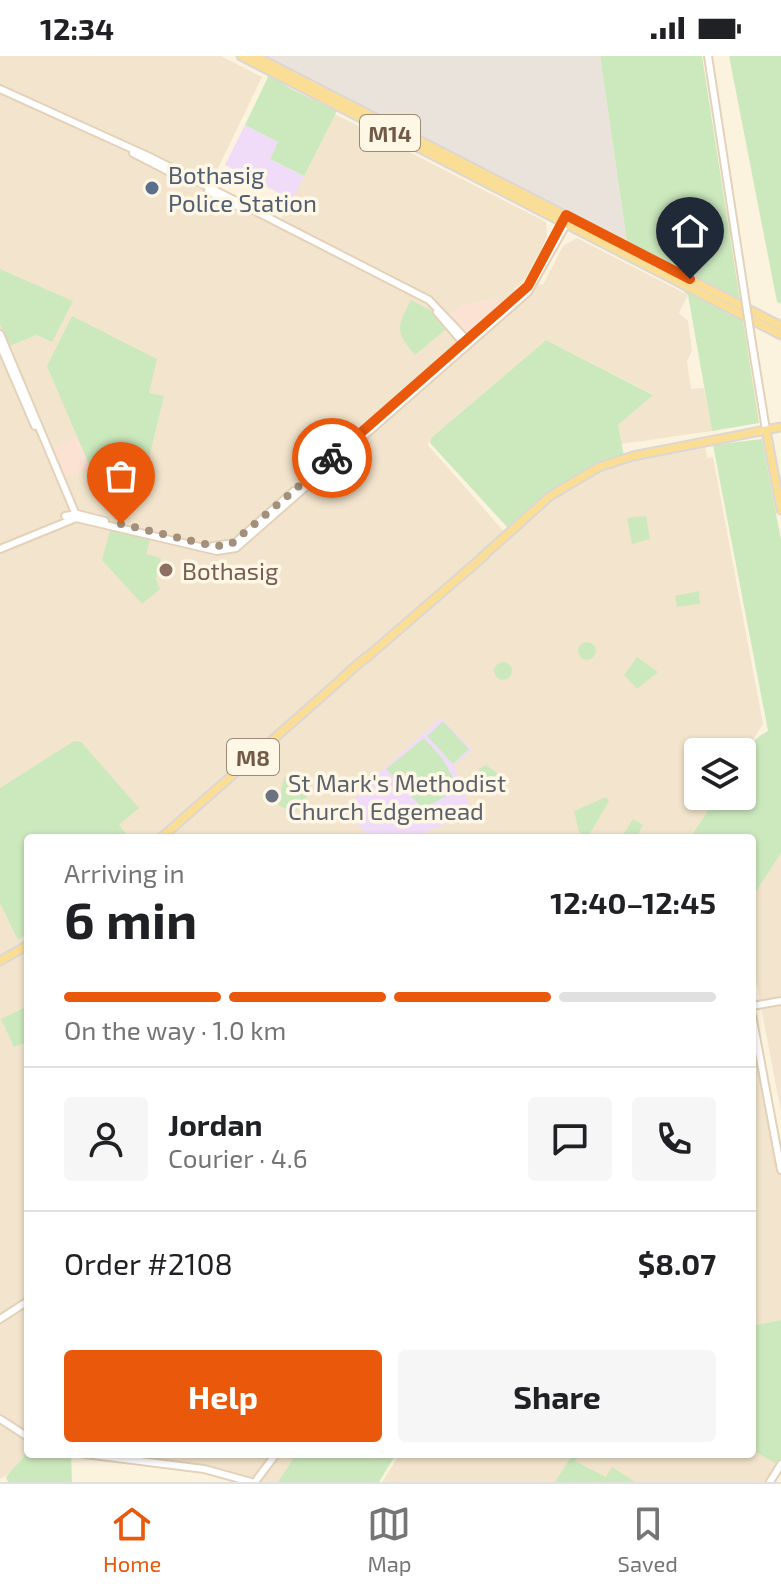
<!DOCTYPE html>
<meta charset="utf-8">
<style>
:root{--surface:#fff;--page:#f6f6f6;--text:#202124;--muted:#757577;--line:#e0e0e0;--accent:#ea580c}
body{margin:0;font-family:"Exo 2",sans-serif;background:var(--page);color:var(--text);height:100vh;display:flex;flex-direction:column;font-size:30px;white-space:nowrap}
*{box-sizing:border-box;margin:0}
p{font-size:26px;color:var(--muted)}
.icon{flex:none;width:44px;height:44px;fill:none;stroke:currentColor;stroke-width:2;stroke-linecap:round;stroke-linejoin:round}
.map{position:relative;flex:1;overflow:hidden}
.side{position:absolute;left:24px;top:778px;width:732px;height:624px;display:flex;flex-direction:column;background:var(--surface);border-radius:8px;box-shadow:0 2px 6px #0004}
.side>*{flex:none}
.fabs{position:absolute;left:684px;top:682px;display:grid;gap:16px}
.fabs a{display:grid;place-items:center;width:72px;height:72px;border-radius:8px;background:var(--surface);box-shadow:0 2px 6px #0004;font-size:40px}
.pin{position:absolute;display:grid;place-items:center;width:68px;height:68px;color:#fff;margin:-82px -34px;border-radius:50% 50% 50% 0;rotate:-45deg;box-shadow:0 0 8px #0007}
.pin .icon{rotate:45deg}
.courier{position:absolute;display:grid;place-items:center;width:80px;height:80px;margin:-40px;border:6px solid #ea580c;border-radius:50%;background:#fff;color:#222;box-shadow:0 2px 10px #0007}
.summary em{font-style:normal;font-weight:700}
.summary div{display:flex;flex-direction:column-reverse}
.summary{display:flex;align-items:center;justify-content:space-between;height:136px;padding:0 40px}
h1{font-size:52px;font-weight:700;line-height:60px}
.bar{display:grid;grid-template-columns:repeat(4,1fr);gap:12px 8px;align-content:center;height:96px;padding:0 40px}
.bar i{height:10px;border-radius:6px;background:var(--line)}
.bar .active{background:var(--accent)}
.bar p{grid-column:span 4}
.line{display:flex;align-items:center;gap:20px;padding:0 40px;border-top:2px solid var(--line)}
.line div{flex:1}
.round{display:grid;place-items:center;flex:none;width:84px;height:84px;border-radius:8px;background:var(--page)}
.button{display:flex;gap:16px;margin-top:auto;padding:16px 40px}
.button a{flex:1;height:92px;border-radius:8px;background:var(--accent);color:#fff;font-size:32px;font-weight:700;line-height:92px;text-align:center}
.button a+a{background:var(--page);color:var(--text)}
.status{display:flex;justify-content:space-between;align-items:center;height:56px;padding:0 40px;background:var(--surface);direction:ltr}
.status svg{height:22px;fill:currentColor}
.tab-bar{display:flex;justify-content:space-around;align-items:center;height:112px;border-top:2px solid var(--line);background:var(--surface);font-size:22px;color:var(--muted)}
.tab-bar a{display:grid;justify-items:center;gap:4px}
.tab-bar .active{color:var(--accent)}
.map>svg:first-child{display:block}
</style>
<div class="status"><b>12:34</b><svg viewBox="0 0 49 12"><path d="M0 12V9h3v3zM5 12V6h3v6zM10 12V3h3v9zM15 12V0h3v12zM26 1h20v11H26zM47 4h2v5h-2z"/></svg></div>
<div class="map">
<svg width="781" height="1426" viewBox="0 0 781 1426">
<rect width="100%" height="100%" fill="#fcf3df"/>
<path fill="#f3e5cd" d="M0,0H221L262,21L208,133L278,169L335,58L546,166L547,181L525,224L514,233L519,239L503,252L496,243L463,249L446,263L466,287L534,226L543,229L563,190L577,182L688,239L679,257L688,265L692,295L687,305L691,333L704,332L712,375L621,388L618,369L652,338L546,284L431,382L428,389L507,479L554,439L600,411L705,387L707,402L713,401L763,668L742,701V696H698V740H717L690,782H28V1396L15,1414L0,1423Z
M781,797V1056L752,904V842Z
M752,960L781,1111V1408L770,1426H382L400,1398H752Z
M86,1398H296L278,1426H260L261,1421L255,1426L229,1417Z"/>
<path fill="#fce2d2" d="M496,243L500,248L468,277L450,260L463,249Z
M78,381L90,411L66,421L54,392Z"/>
<path fill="#eae3db" d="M264,0H600L627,186Z"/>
<path fill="#f0dcf8" d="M245,69L278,86L270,103L304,120L292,144L225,109Z
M441,662L472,694L454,710L472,757L411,782H372L343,755L377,719Z"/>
<path fill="#cce9be" d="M600,0H702L759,367L712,375L688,239L627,186Z
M729,0H781V248L777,246Z
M269,19L293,34L337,55L304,120L270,103L278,86L245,69Z
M0,213L73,245L52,286L37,279L9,290L0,268Z
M411,244L432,255L446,273L415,299C394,275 397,271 411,244Z
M72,260L157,303L149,337L164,340L144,423L90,411L47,310Z
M546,284L653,339L618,369L624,400L570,424L508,472L430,387L431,382Z
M762,383L781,484V797L752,842V782H690L717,740H742C742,712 740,689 768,675L713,389Z
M646,460L650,483L632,488L627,462Z
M110,474L150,484L146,498L161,502L156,523L160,533L142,548L102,504Z
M699,535L700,548L677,551L675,540Z
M578 595a9 9 0 1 1 18 0a9 9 0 1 1-18 0Z
M637,601L658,616L637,633L624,619Z
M494 615a9 9 0 1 1 18 0a9 9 0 1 1-18 0Z
M443,665L469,693L453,708L427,680Z
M424,682L442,702L459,732L423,753L386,713Z
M74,685L81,686L139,752L119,769L130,782H28V877L18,884L0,847V732Z
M486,709L504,722L491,740L482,735L477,723L481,719L479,713Z
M287,720L311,735L295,757L278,749L284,721Z
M606,741L609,745L589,779H580L574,755Z
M633,763L643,769L636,782H621Z
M28,950V986L14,991L1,963Z
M781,1264V1403L775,1407L752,1394V1270Z
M28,1396L71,1398L72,1426H8L6,1421Z
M296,1398H396L379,1426H278Z
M573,1398H579L575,1405L606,1421L612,1411L635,1426H555Z"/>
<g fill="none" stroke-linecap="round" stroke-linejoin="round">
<g stroke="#e4d1b9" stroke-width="10">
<path id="secondary" d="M708,0L744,235
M0,33L150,101L429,244L470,287
M133,97L191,127
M208,135L241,152
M546,199L566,159
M437,256L466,290
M750,275L766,374
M0,278L76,459
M0,289L35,370
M65,460L77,458L105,465
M213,490L235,487L294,435
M0,493L76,462L217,495L236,492L528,236L568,165
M752,950L781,945
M752,959L781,1114
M0,1263L28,1245
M0,1363L28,1381
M85,1398L204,1413L251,1426
M255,1426L276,1398
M770,1426L781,1408"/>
</g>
<g stroke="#ddd7d3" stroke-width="11">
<path id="primary" d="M241,0L781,279
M255,0L781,270
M766,374L781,454
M481,502L550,440L599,411L633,400L781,371
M365,603L485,499
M342,622L366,601
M161,782L345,620
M0,905L28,889"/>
</g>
<use href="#secondary" stroke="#fff" stroke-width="6"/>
<use href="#primary" stroke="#fbde96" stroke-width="7"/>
<g stroke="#e4d1b9" stroke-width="10" stroke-linecap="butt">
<path id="secondary-bridge" d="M744,235L750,275"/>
</g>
<use href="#secondary-bridge" stroke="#fff" stroke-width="6"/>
</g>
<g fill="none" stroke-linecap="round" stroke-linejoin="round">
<path stroke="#a2907c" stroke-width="8" stroke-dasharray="0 14.4" d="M121,468L213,490L230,489L332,402"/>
<path stroke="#ea580c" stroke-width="10" d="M332,402L528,230L566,159L690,223"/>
</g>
<circle fill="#5c6f8a" stroke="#fff7e5" stroke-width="3" cx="152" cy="132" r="8"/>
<circle fill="#8d6e63" stroke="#fff7e5" stroke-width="3" cx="166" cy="514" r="8"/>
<circle fill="#6b7280" stroke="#fff7e5" stroke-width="3" cx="272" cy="740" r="8"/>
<g text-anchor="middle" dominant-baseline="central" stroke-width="7" stroke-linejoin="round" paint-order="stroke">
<g fill="#fff7e5" stroke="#9c8976" stroke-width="2">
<rect x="360" y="59" width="60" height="36" rx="6"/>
<rect x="227" y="683" width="52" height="36" rx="6"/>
</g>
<g font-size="22" font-weight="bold" fill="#725a47">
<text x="390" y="77">M14</text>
<text x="253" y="701">M8</text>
</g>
<g font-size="24" fill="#4e5e75" stroke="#fff7e5" text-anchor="start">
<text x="168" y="118">Bothasig<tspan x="168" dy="28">Police Station</tspan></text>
</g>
<g font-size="24" fill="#785e54" stroke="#fff7e5" text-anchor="start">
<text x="182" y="514">Bothasig</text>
</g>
<g font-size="24" fill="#5b616d" stroke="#fff7e5" text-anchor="start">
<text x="288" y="726">St Mark's Methodist<tspan x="288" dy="28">Church Edgemead</tspan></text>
</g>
</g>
</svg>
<div class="fabs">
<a><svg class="icon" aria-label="layers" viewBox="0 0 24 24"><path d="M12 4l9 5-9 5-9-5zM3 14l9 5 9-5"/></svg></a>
</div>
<div class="pin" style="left:121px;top:468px;background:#ea580c"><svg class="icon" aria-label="bag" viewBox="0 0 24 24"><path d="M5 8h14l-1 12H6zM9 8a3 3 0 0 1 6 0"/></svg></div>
<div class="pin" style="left:690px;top:223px;background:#1f2937"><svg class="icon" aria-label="home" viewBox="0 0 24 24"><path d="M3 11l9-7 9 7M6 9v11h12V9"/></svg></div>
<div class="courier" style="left:332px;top:402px"><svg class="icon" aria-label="bike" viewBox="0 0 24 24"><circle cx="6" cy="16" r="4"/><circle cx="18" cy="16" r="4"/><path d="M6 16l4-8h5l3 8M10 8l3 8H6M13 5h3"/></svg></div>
<section class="side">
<div class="summary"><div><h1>6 min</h1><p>Arriving in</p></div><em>12:40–12:45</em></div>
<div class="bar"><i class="active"></i><i class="active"></i><i class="active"></i><i></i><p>On the way · 1.0 km</p></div>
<div class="line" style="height:144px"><a class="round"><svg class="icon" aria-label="person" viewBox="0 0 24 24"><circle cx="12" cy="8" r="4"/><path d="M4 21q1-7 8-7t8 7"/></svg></a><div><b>Jordan</b><p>Courier · 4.6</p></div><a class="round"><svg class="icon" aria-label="chat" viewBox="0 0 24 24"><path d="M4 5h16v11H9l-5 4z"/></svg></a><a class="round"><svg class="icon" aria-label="phone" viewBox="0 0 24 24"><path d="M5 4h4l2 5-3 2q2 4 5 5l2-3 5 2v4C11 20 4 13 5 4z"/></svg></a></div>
<div class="line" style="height:104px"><div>Order #2108</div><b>$8.07</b></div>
<div class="button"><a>Help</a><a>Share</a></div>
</section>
</div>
<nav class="tab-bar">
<a class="active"><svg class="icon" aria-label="home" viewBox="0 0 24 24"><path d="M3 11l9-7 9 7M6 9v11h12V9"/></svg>Home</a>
<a><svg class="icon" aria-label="map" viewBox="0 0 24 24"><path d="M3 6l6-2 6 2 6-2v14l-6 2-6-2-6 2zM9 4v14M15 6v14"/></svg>Map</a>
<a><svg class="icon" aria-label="saved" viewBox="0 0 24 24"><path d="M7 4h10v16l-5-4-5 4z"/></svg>Saved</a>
</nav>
